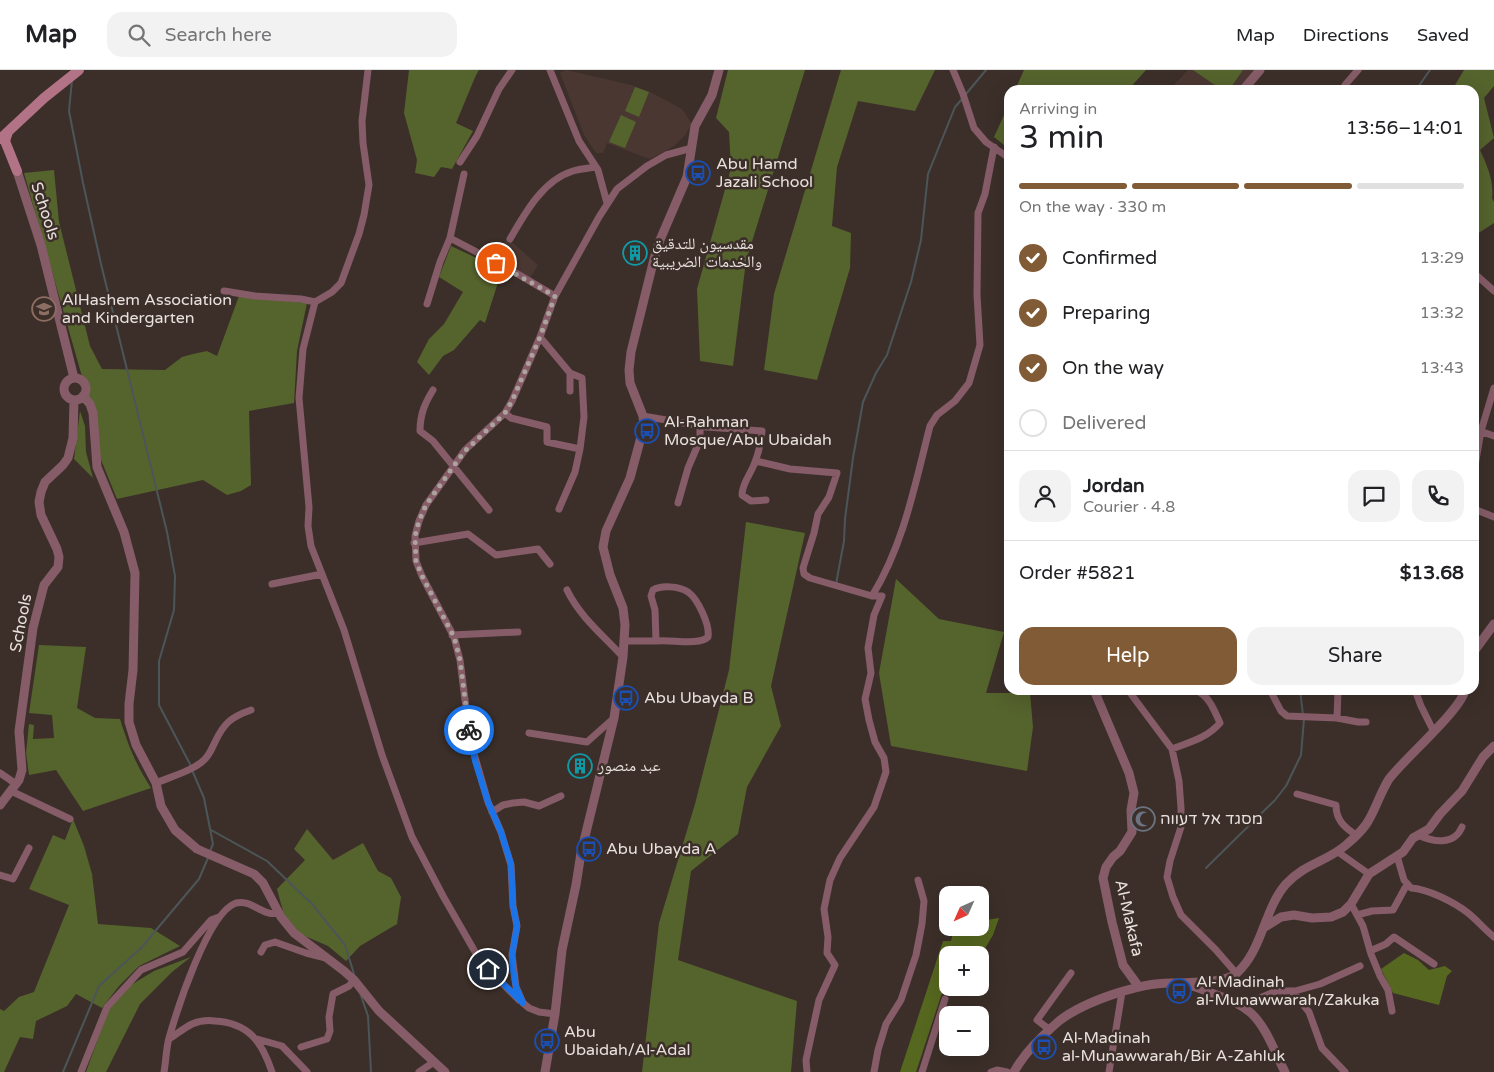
<!DOCTYPE html>
<meta charset="utf-8">
<style>
:root{--surface:#fff;--page:#f2f2f2;--text:#202124;--muted:#757577;--line:#e0e0e0;--accent:#815b35}
body{margin:0;font-family:"Varela Round","Noto Naskh Arabic","Noto Sans Hebrew",sans-serif;background:var(--page);color:var(--text);height:100vh;display:flex;flex-direction:column;font-size:19px;white-space:nowrap}
*{box-sizing:border-box;margin:0}
p{font-size:16px;color:var(--muted)}
.icon{flex:none;width:28px;height:28px;fill:none;stroke:currentColor;stroke-width:2;stroke-linecap:round;stroke-linejoin:round}
.map{position:relative;flex:1;overflow:hidden}
.sheet{position:absolute;left:1004px;top:15px;width:475px;height:610px;display:flex;flex-direction:column;background:var(--surface);border-radius:15px;box-shadow:0 5px 20px #0002}
.sheet>*{flex:none}
.needle{width:32px;rotate:225deg}
.buttons{position:absolute;left:939px;top:816px;display:grid;gap:10px}
.buttons a{display:grid;place-items:center;width:50px;height:50px;border-radius:10px;background:var(--surface);box-shadow:0 5px 20px #0002;font-size:25px}
.pin{position:absolute;display:grid;place-items:center;width:42px;height:42px;color:#fff;margin:-21px;border:2px solid #fff;border-radius:50%;box-shadow:0 1px 5px #0007}
.courier{position:absolute;display:grid;place-items:center;width:50px;height:50px;margin:-25px;border:4px solid #1a73e8;border-radius:50%;background:#fff;color:#222;box-shadow:0 1px 6px #0007}
.head em{font-style:normal;font-weight:600}
.head div{display:flex;flex-direction:column-reverse}
.head{display:flex;align-items:center;justify-content:space-between;height:85px;padding:0 15px}
h1{font-size:32px;font-weight:600;line-height:38px}
.bar{display:grid;grid-template-columns:repeat(4,1fr);gap:8px 5px;align-content:center;height:60px;padding:0 15px}
.bar i{height:6px;border-radius:4px;background:var(--line)}
.bar .current{background:var(--accent)}
.bar p{grid-column:span 4}
.line{display:flex;align-items:center;gap:12px;padding:0 15px;border-top:1px solid var(--line)}
.line div{flex:1}
.round{display:grid;place-items:center;flex:none;width:52px;height:52px;border-radius:15px;background:var(--page)}
ol{padding:0 15px;list-style:none}
li{display:flex;align-items:center;gap:15px;height:55px}
li p{margin-inline-start:auto}
li .icon{padding:5px;border-radius:50%;background:var(--accent);color:#fff;stroke-width:4}
li:last-child{color:var(--muted)}
li i{width:28px;height:28px;border:2px solid var(--line);border-radius:50%}
.cta{display:flex;gap:10px;margin-top:auto;padding:10px 15px}
.cta a{flex:1;height:58px;border-radius:15px;background:var(--accent);color:#fff;font-size:20px;font-weight:600;line-height:58px;text-align:center}
.cta a+a{background:var(--page);color:var(--text)}
header{display:flex;align-items:center;gap:30px;box-sizing:border-box;height:70px;padding:0 25px;background:var(--surface);border-bottom:1px solid var(--line)}
header strong{font-size:24px}
nav{display:flex;gap:28px;margin-inline-start:auto;font-size:18px}
.search{width:350px;height:45px;background:var(--page);display:flex;align-items:center;gap:12px;box-sizing:border-box;padding:0 18px;border-radius:15px;color:var(--muted);font-size:19px}
.map>svg:first-child{display:block}
</style>
<header>
<strong>Map</strong>
<div class="search"><svg class="icon" aria-label="search" viewBox="0 0 24 24"><circle cx="10" cy="10" r="6"/><path d="M15 15l6 6"/></svg>Search here</div>
<nav><a>Map</a><a>Directions</a><a>Saved</a></nav>
</header>
<div class="map">
<svg width="1494" height="1002" viewBox="0 0 1494 1002">
<rect width="100%" height="100%" fill="#3c2f29"/>
<path fill="#4b3732" d="M566,0L631,15L650,22L682,39L692,54L685,65L674,76L650,89L607,73L603,83H596L584,65L560,3Z
M1188,0H1255L1239,20H1169Z
M507,168L538,195L530,208L494,187Z"/>
<path fill="#55632d" d="M409,0H479L476,5L456,53L473,61L452,99L441,97L434,107L415,103L417,90L404,43Z
M728,0H805L746,191L733,296L700,291L697,219L731,98L729,62L716,48Z
M841,0H935L915,41L858,31L837,97L832,156L851,163L850,198L817,310L764,300L774,224Z
M1024,0H1146L1128,20H1015Z
M1193,0H1243L1229,20H1222Z
M1464,0H1494V16L1484,28L1494,68L1480,80C1487,95 1494,111 1492,128L1494,132V153L1474,166V20H1452Z
M635,17L649,22L639,47L625,41Z
M1009,34V79L994,67Z
M621,45L636,52L625,78L609,72Z
M54,100L59,152L90,276L102,299L165,300L182,287L193,284L207,281L217,286L239,226L307,233L297,281L294,333L249,341L251,415L241,421L227,425L203,410L117,429L99,385L85,317L24,103Z
M451,176L502,200L485,253L480,250L454,280L443,286L429,305L417,292L429,269L444,254L463,222L439,207Z
M80,341L85,356L86,382L93,408L74,389Z
M746,452L805,463L771,616L781,656L747,717L738,764L691,801L678,890L797,931L791,1002H642L659,853L695,734L729,600Z
M896,509L939,549L1004,562L986,623H1030L1033,657L1027,701L891,676L879,603Z
M39,575L86,577L77,638L95,648L120,649C128,675 136,695 151,718L83,741L56,700L29,705L26,683L29,654L34,655L33,669L54,668L52,645L29,643Z
M73,749L84,776L92,804L98,854L151,858L180,876L139,896L119,916L102,938L76,924L67,936L36,951L33,969L20,967L4,1002H0V939L4,941L19,927L34,922L69,835L29,819L53,765L65,770Z
M307,759L333,790L363,773L378,801L391,808L401,827L397,854L360,876L346,891L328,876L300,864L284,845L277,819L305,790L294,779Z
M191,887L172,902L140,934L106,1002H86L109,938L131,915L154,901Z"/>
<path fill="#56671f" d="M999,848L993,865L980,887V885H948V918H960L958,922L944,917L916,1002H900L943,871H951L954,858H980V851Z
M1404,883L1418,890L1429,900L1445,896L1452,901L1447,906L1439,935L1393,923L1381,899Z"/>
<g fill="none" stroke-linecap="round" stroke-linejoin="round">
<path stroke="#4c5658" stroke-width="2" d="M72,10L69,41L83,113L101,194L167,462L175,506L174,540L159,591V635L191,696
M1416,20L1430,0
M966,24L986,0
M836,514L844,471L845,449L853,388L863,332L876,303L887,285L911,212L921,170L928,104L955,37L963,28
M1300,620L1303,645
M192,700L204,728L213,774L210,781
M211,760L267,791L312,834L345,875L354,904
M1206,798L1275,730L1286,716L1301,685L1304,649
M360,923L368,946L371,1002
M63,1002L99,916L141,878L199,809L208,788"/>
<path stroke="#855c68" stroke-width="7" d="M368,0L362,51L363,73L369,115L364,145L359,164L341,213L332,222L315,232L303,279L299,328L309,437L308,456L311,476L344,560L382,685L412,767L443,826L478,887L488,899L519,930
M550,0L579,71L598,100L607,133
M953,0L963,24L974,58L986,72L1009,88
M1345,15L1358,0
M460,92L477,66L499,19L512,0
M450,168L464,104
M510,169C525,143 543,110 573,101C580,99 589,98 596,97
M1474,203L1494,221
M224,221L255,226L301,229L315,232
M427,234L440,192L450,168L511,200L555,226
M540,267L570,303V321
M433,320C425,333 420,344 420,361L433,371L489,440
M505,343L511,348L547,357V372L580,379
M643,346L707,357L762,361C761,372 759,382 755,392C751,404 742,413 742,425L751,431L766,430
M1474,359L1494,366
M756,391L790,399L837,403L829,427L818,444L814,463L803,498L804,504L810,508L872,526C904,474 915,414 930,356L937,345L955,331L969,313L980,275L977,225L978,143L985,124L994,77
M1474,402L1481,361L1494,318
M678,433L688,398L700,370V356
M559,439L575,402L580,379L584,347L582,308L570,303
M1474,439L1494,447
M414,473L468,464L496,485L538,479L550,494
M272,514L322,504
M567,520C580,547 603,565 623,587
M452,565L518,562
M625,571H656L655,540L651,526L653,520C661,515 679,516 688,522C698,529 710,555 708,567C699,576 670,569 656,571
M1128,620L1172,679L1179,711L1181,738V757L1170,791L1167,807L1173,827L1181,845L1216,880L1236,903
M1270,620L1281,641L1287,646L1337,648L1358,652H1366
M1415,620L1421,636L1434,662
M1337,648L1338,620
M529,663L587,672L614,648
M1172,679C1190,672 1207,668 1220,653C1214,640 1210,627 1196,620
M0,703L16,714
M156,713C170,707 195,700 205,689C210,684 212,678 215,672C224,653 231,647 251,640
M11,721L70,749
M1297,724L1336,735C1336,750 1344,757 1356,765
M492,742L503,735L513,733L524,732L539,736L561,726
M1418,765C1433,772 1454,776 1462,757
M1338,782L1369,804
M1397,786L1404,810L1411,818C1428,819 1454,832 1468,843C1477,850 1484,859 1494,867
M0,805L13,809L29,778
M1351,834L1363,856L1371,884L1380,906L1388,920L1392,941
M1357,845L1372,841L1393,840L1405,818
M1370,881L1386,874L1394,867L1434,894
M261,882L265,875L275,872L306,883L326,888
M1292,921L1309,942L1322,978L1345,1002
M1241,936L1276,921H1295L1320,914L1360,896
M555,944L539,942L529,938L523,933L516,917L512,885L517,856L513,836L511,795L501,762L488,732L470,670L460,590L454,567L422,506L416,491L415,466L419,451L426,435L458,390L465,380L505,343L512,331L540,267L555,226L599,147L617,119L647,96L666,85L692,78
M1050,960L1037,950L1071,903
M169,969C177,964 184,958 192,954C199,951 208,950 215,951C249,953 262,972 272,1002
M257,969L282,976L307,1002
M301,977L327,969L330,961L329,947L333,924L349,916L354,910
M81,1002L107,937L141,900L183,882L211,850L219,847
M164,1002C166,991 166,979 169,968C177,940 208,842 236,833C252,829 262,847 279,843
M419,1002L434,992
M807,1002L806,990L819,930L835,895L827,883L828,867L824,839L830,810L840,788L874,737L886,702L884,688L875,672L869,650L865,629L871,603L868,578L874,545L882,526H872
M874,1002L878,980L886,954L901,930L916,885L922,854L924,831L918,810
M922,1002L945,929
M991,1002L997,1000L1007,1002
M1109,1002L1122,922"/>
<path stroke="#855c68" stroke-width="9" d="M1243,20L1260,0
M17,101L41,175L74,308
M64 319a11 11 0 1 1 22 0a11 11 0 1 1-22 0Z
M83,326L90,334L93,343L97,397L124,462L135,503L133,600L129,634V652L136,675L156,713L161,736L175,760L197,779L254,804L263,813L281,847L294,863L344,901L354,910L379,941L445,1002
M1474,584L1475,580L1494,554
M1094,620L1129,703L1134,723L1131,740L1132,762L1120,781L1113,787L1106,797L1103,808L1112,852L1123,895L1139,917
M0,735L19,710L22,700L19,661L33,558L44,515L58,497L59,487L57,479L41,445L39,432L41,422L45,412L63,395L68,388L73,368L74,330
M1265,857L1281,847L1294,845L1312,848L1331,847L1343,842L1351,834L1369,804L1403,782L1413,768L1429,759L1440,744L1462,721L1483,687L1494,676
M1174,913C1191,912 1223,914 1237,903C1263,879 1264,839 1286,814C1304,794 1328,791 1346,775C1353,769 1362,761 1367,753C1376,739 1380,723 1389,709C1404,689 1461,640 1465,620
M545,1002L555,944L562,880L576,815L581,783L614,648L623,587L625,555L623,538L610,505L603,477L606,461L630,408L644,356L643,346L630,313L629,300L631,282L654,189L660,170L687,107L695,56L712,25L719,0
M1014,1002C1025,982 1042,966 1059,951C1085,931 1141,912 1173,913C1187,913 1201,919 1214,924C1226,928 1241,934 1251,943C1267,958 1275,983 1285,1002"/>
<path stroke="#b27386" stroke-width="10" d="M8,62L5,71L17,101
M0,69L44,28L79,0"/>
</g>
<g fill="none" stroke-linecap="round" stroke-linejoin="round">
<path stroke="#aca39e" stroke-width="5" stroke-dasharray="0 9" d="M469,660L460,590L457,578L454,567L422,506L416,491L415,466L419,451L426,435L458,390L466,380L505,343L512,331L540,267L555,226L496,193"/>
<path stroke="#1a73e8" stroke-width="6" d="M469,660L475,691L488,732L501,762L511,794L513,836L517,856L512,885L513,900L516,917L523,933L488,899"/>
</g>
<defs>
<g id="bus-ring" transform="scale(1.25)"><circle r="9.5" fill="#3c2f29" stroke="#1a4fb4" stroke-width="1.5"/><path d="M-5-6H5V4H4V6H2V4H-2V6H-4V4H-5ZM-3.5-4V0h7V-4ZM-3.5 1.2v1.5H-2V1.2ZM2 1.2v1.5H3.5V1.2Z" fill="#1a4fb4"/></g>
<g id="building-ring" transform="scale(1.25)"><circle r="9.5" fill="#3c2f29" stroke="#0f9aa8" stroke-width="1.5"/><path d="M-4-6H4V6H1V3H-1V6H-4ZM-2.5-4.3h1.7v1.8h-1.7ZM.8-4.3h1.7v1.8H.8ZM-2.5-1h1.7V.8h-1.7ZM.8-1h1.7V.8H.8Z" fill="#0f9aa8"/></g>
<g id="school-ring" transform="scale(1.25)"><circle r="9.5" fill="#3c2f29" stroke="#8d6e63" stroke-width="1.5"/><path d="M0-5L7-2L0 1L-7-2ZM-4 1L0 2.5L4 1V4Q0 6-4 4Z" fill="#8d6e63"/></g>
<g id="mosque-ring" transform="scale(1.25)"><circle r="9.5" fill="#3c2f29" stroke="#6b7280" stroke-width="1.5"/><path d="M3.5-4.9A6 6 0 1 0 3.5 4.9A5 5 0 1 1 3.5-4.9Z" fill="#6b7280"/></g>
</defs>
<g fill-rule="evenodd">
<use href="#bus-ring" x="698" y="103"/>
<use href="#building-ring" x="635" y="183"/>
<use href="#school-ring" x="44" y="239"/>
<use href="#bus-ring" x="647" y="361"/>
<use href="#bus-ring" x="626" y="628"/>
<use href="#building-ring" x="580" y="696"/>
<use href="#mosque-ring" x="1143" y="749"/>
<use href="#bus-ring" x="589" y="779"/>
<use href="#bus-ring" x="1179" y="921"/>
<use href="#bus-ring" x="547" y="971"/>
<use href="#bus-ring" x="1044" y="977"/>
</g>
<g text-anchor="middle" dominant-baseline="central" stroke-width="5" stroke-linejoin="round" paint-order="stroke">
<g font-size="16" fill="#e9e1dd" stroke="#3c2f29" text-anchor="start">
<text x="716" y="94">Abu Hamd<tspan x="716" dy="18">Jazali School</tspan></text>
<text x="652" y="174">مقدسيون للتدقيق<tspan x="652" dy="18">والخدمات الضريبية</tspan></text>
<text x="62" y="230">AlHashem Association<tspan x="62" dy="18">and Kindergarten</tspan></text>
<text x="664" y="352">Al-Rahman<tspan x="664" dy="18">Mosque/Abu Ubaidah</tspan></text>
<text x="644" y="628">Abu Ubayda B</text>
<text x="598" y="696">عبد منصور</text>
<text x="1160" y="749">מסגד אל דעווה</text>
<text x="606" y="779">Abu Ubayda A</text>
<text x="1196" y="912">Al-Madinah<tspan x="1196" dy="18">al-Munawwarah/Zakuka</tspan></text>
<text x="564" y="962">Abu<tspan x="564" dy="18">Ubaidah/Al-Adal</tspan></text>
<text x="1062" y="968">Al-Madinah<tspan x="1062" dy="18">al-Munawwarah/Bir A-Zahluk</tspan></text>
</g>
<g font-size="16" fill="#e9e1dd" stroke="#3c2f29">
<text transform="translate(45 141) rotate(72)">Schools</text>
<text transform="translate(21 553) rotate(-79)">Schools</text>
<text transform="translate(1129 848) rotate(77)">Al-Makafa</text>
</g>
</g>
</svg>
<div class="buttons">
<a><svg class="needle" viewBox="-14 -14 28 28"><path d="M0-13l5 13h-10z" fill="#e53935"/><path d="M0 13l5-13h-10z" fill="#757577"/></svg></a>
<a>+</a>
<a>−</a>
</div>
<div class="pin" style="left:496px;top:193px;background:#ea580c"><svg class="icon" aria-label="bag" viewBox="0 0 24 24"><path d="M5 8h14l-1 12H6zM9 8a3 3 0 0 1 6 0"/></svg></div>
<div class="pin" style="left:488px;top:899px;background:#1f2937"><svg class="icon" aria-label="home" viewBox="0 0 24 24"><path d="M3 11l9-7 9 7M6 9v11h12V9"/></svg></div>
<div class="courier" style="left:469px;top:660px"><svg class="icon" aria-label="bike" viewBox="0 0 24 24"><circle cx="6" cy="16" r="4"/><circle cx="18" cy="16" r="4"/><path d="M6 16l4-8h5l3 8M10 8l3 8H6M13 5h3"/></svg></div>
<section class="sheet">
<div class="head"><div><h1>3 min</h1><p>Arriving in</p></div><em>13:56–14:01</em></div>
<div class="bar"><i class="current"></i><i class="current"></i><i class="current"></i><i></i><p>On the way · 330 m</p></div>
<ol>
<li><svg class="icon" aria-label="check" viewBox="0 0 24 24"><path d="M5 12l5 5 9-10"/></svg>Confirmed<p>13:29</p></li>
<li><svg class="icon" aria-label="check" viewBox="0 0 24 24"><path d="M5 12l5 5 9-10"/></svg>Preparing<p>13:32</p></li>
<li><svg class="icon" aria-label="check" viewBox="0 0 24 24"><path d="M5 12l5 5 9-10"/></svg>On the way<p>13:43</p></li>
<li><i></i>Delivered</li>
</ol>
<div class="line" style="height:90px"><a class="round"><svg class="icon" aria-label="person" viewBox="0 0 24 24"><circle cx="12" cy="8" r="4"/><path d="M4 21q1-7 8-7t8 7"/></svg></a><div><b>Jordan</b><p>Courier · 4.8</p></div><a class="round"><svg class="icon" aria-label="chat" viewBox="0 0 24 24"><path d="M4 5h16v11H9l-5 4z"/></svg></a><a class="round"><svg class="icon" aria-label="phone" viewBox="0 0 24 24"><path d="M5 4h4l2 5-3 2q2 4 5 5l2-3 5 2v4C11 20 4 13 5 4z"/></svg></a></div>
<div class="line" style="height:65px"><div>Order #5821</div><b>$13.68</b></div>
<div class="cta"><a>Help</a><a>Share</a></div>
</section>
</div>
